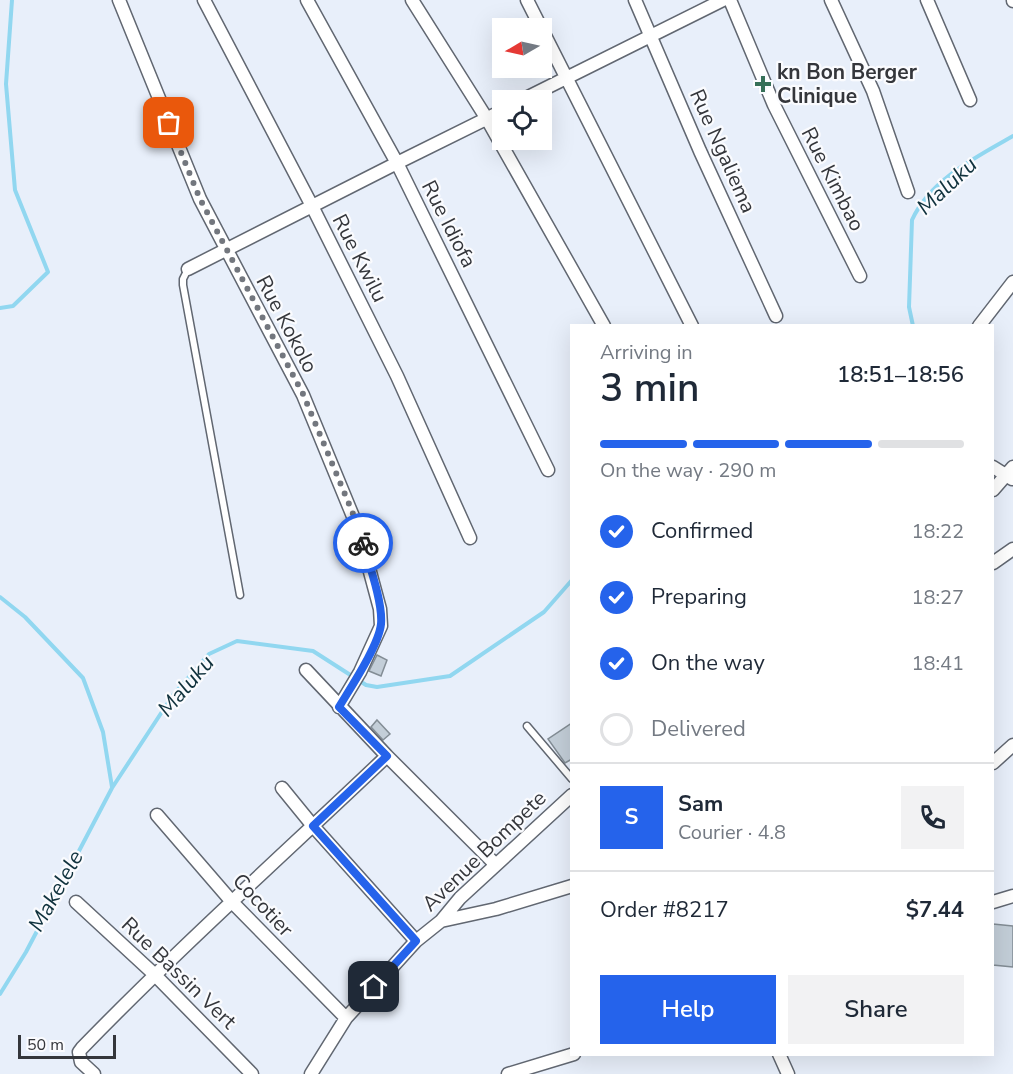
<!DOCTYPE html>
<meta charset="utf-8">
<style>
:root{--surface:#fff;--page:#f2f2f3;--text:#1f2937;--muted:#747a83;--line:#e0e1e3;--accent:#2563eb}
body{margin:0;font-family:"Nunito Sans",sans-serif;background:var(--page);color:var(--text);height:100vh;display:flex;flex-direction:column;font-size:22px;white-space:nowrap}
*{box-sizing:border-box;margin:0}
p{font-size:20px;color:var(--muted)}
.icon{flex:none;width:33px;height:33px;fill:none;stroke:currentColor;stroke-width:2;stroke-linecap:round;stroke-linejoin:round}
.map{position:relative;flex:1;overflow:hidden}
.sheet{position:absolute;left:570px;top:324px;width:424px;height:732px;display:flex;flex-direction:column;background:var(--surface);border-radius:0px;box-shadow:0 6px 24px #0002}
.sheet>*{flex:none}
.needle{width:39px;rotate:261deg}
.fabs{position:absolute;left:492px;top:18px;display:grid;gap:12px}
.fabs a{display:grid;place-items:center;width:60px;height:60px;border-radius:0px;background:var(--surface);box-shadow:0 6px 24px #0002;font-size:30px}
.scale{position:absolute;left:18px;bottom:15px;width:98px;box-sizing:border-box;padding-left:6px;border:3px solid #34363b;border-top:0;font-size:16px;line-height:21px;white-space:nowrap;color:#34363b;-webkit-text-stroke:4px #fafbfe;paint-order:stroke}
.pin{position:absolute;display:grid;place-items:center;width:51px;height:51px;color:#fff;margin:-26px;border-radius:12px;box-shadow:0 3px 9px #0006}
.courier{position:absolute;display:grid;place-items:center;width:60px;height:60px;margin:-30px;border:4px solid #2563eb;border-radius:50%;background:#fff;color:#222;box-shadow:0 2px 8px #0007}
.headline em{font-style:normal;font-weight:600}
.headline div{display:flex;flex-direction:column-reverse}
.headline{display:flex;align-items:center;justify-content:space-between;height:102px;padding:0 30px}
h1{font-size:39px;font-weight:600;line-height:45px}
.bar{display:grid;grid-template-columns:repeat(4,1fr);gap:9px 6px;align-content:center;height:72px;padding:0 30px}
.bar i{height:8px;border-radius:4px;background:var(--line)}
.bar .selected{background:var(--accent)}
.bar p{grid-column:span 4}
.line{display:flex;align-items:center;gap:15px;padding:0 30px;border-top:2px solid var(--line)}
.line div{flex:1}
.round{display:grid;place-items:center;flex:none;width:63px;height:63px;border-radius:0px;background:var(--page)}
ol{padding:0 30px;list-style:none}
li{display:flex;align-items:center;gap:18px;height:66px}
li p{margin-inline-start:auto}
li .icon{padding:6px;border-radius:50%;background:var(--accent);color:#fff;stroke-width:4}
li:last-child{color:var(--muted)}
li i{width:33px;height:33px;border:3px solid var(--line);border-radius:50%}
.primary-button{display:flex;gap:12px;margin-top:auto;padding:12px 30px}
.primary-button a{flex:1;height:69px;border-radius:0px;background:var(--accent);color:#fff;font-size:24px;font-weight:600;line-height:69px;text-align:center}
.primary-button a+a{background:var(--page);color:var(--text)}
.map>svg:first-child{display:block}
</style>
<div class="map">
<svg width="1013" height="1074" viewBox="0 0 1013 1074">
<rect width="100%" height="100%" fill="#e8effa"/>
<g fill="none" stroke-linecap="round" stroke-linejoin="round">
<path stroke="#91d7f0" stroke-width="4" d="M0,308L13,306L48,272L15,190L6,84L12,0
M913,326L909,307L912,220C930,180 976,157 1013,136
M0,597L25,617L83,678L103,732L112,787
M0,994L26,952L112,788L173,695L209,654L237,641L313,651L366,685L377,687L450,676L544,612L572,580"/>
</g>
<path fill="#c3ced8" stroke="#838d95" stroke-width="1.5" d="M377,655L387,660L381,676L369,671Z
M377,720L390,734L383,740L371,727Z
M572,723V759L565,763L548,739Z
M993,924L1013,926V967L993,965Z"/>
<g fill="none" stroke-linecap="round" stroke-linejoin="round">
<g stroke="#616771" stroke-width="9">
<path id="lane" d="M188,269L183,279V285L240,595
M527,726L572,779"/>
</g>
<g stroke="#616771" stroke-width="15">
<path id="street" d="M119,0L200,199L303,395L359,531L380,609L381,626L360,672L339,707
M204,0L312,206L397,376L470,538
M307,0L397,163L548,470
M412,0L487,119L604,326
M527,0L692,326
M635,0L700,151L776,316
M730,0L774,105L860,276
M831,0L873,91L908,192
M927,0L970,100
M1013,0V1
M522,100L723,0
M188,269L397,163L502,111
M979,326L1013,282
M993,467L1012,479
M993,490L1013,467
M993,563L1013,549
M306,670L387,756L496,865
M993,763L1013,745
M282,788L313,826L416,941
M157,815L233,903L346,1018
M76,902L154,974L252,1074
M993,902L1013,896
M441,921L496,909L572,886
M779,1054L788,1074
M94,1074L81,1062L79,1052L82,1048C180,947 285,853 387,756
M311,1074L346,1018L416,941L441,921L460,898L572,795
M508,1074L574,1054"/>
</g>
<use href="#lane" stroke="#fff" stroke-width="6"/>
<use href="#street" stroke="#fff" stroke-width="12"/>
</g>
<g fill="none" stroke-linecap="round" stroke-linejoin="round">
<path stroke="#73777e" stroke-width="6" stroke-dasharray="0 10.8" d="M169,123L200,199L303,394L352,511L363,543"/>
<path stroke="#2563eb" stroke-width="8" d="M363,543C369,564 383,603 381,624C379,645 351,687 339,707L387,756L313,826L416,941L374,987"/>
</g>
<path fill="#367058" stroke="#fafbfe" stroke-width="2" d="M760 75h6v6h6v6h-6v6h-6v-6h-6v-6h6z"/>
<g text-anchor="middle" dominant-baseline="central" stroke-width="4.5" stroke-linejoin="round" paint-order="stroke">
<g font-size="21" font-weight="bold" fill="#34363b" stroke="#fafbfe" text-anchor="start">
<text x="777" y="72">kn Bon Berger<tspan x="777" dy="24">Clinique</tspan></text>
</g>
<g font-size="21" fill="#34363b" stroke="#fafbfe">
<text transform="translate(723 151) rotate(66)">Rue Ngaliema</text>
<text transform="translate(833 179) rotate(63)">Rue Kimbao</text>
<text transform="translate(449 224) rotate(63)">Rue Idiofa</text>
<text transform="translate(360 258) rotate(63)">Rue Kwilu</text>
<text transform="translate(287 324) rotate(62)">Rue Kokolo</text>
<text transform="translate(484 851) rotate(-44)">Avenue Bompete</text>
<text transform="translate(263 905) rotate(47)">Cocotier</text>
<text transform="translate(179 973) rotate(44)">Rue Bassin Vert</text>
</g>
<g font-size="22" font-style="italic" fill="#10323d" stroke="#fafbfe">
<text transform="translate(947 186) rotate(-43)">Maluku</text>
<text transform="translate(186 686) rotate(-49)">Maluku</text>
<text transform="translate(56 891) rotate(-61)">Makelele</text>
</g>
</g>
</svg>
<div class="fabs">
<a><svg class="needle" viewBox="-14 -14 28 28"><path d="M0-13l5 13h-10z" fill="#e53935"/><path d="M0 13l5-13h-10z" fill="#747a83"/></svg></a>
<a><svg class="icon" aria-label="locate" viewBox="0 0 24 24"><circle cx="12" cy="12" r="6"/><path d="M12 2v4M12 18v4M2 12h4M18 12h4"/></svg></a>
</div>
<div class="scale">50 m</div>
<div class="pin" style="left:169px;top:123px;background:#ea580c"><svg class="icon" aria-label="bag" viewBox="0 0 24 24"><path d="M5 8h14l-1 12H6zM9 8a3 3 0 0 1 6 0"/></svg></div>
<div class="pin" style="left:374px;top:987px;background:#1f2937"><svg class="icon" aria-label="home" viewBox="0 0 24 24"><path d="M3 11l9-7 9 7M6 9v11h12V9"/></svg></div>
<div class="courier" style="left:363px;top:543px"><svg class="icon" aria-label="bike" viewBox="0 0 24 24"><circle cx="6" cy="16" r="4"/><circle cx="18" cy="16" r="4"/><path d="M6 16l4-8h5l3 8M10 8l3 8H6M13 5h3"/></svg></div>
<section class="sheet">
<div class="headline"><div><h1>3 min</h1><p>Arriving in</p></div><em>18:51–18:56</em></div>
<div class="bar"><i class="selected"></i><i class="selected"></i><i class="selected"></i><i></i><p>On the way · 290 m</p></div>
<ol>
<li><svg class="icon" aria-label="check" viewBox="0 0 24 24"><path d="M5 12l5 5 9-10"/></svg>Confirmed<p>18:22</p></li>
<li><svg class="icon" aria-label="check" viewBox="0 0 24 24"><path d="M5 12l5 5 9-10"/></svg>Preparing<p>18:27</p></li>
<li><svg class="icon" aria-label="check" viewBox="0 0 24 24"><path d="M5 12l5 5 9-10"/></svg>On the way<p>18:41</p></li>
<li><i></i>Delivered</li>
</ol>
<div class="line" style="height:108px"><b class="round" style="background:var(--accent);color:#fff">S</b><div><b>Sam</b><p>Courier · 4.8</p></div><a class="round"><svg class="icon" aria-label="phone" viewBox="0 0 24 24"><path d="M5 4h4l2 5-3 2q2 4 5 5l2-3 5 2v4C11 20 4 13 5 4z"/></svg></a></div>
<div class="line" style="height:78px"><div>Order #8217</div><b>$7.44</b></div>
<div class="primary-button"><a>Help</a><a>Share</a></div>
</section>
</div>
